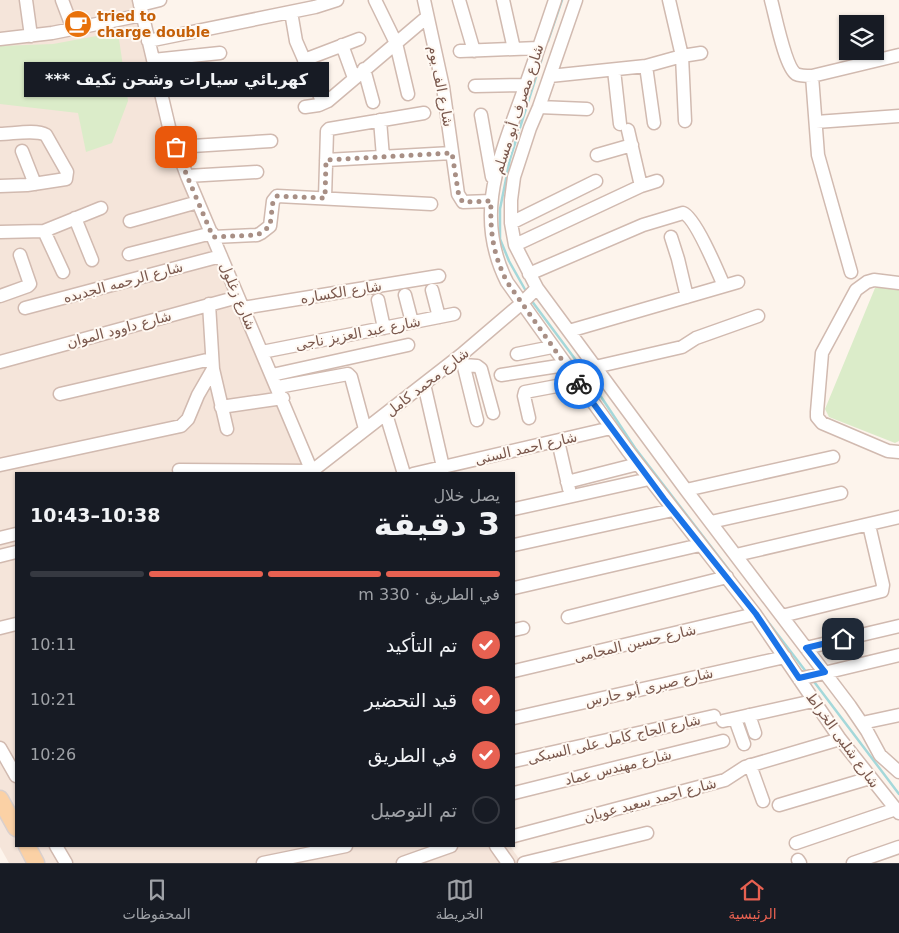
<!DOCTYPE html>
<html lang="ar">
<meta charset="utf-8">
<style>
:root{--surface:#171b24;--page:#20242c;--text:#f1f3f6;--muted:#9ea1a6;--line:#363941;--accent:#e76151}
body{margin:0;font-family:"DejaVu Sans",Vazirmatn,sans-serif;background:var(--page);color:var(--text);direction:rtl;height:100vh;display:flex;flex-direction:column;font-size:19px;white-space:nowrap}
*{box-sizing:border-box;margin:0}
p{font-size:16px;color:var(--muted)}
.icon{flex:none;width:28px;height:28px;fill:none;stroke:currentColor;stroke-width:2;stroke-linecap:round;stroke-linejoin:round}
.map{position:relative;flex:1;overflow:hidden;direction:ltr}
.sheet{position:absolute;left:15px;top:472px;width:500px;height:375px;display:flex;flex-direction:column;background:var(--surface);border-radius:0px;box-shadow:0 1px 4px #0004;direction:rtl}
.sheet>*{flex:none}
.controls{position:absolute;left:839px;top:15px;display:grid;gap:10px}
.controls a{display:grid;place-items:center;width:45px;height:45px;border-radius:0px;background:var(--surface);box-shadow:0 1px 4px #0004;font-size:25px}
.pin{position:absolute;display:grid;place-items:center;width:42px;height:42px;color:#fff;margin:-21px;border-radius:10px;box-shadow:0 2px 8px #0006}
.courier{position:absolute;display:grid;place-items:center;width:50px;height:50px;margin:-25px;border:4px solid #1a73e8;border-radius:50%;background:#fff;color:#222;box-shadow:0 1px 6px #0007}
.bubble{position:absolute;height:35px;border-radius:0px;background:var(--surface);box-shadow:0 1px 4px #0004;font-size:16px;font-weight:700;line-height:35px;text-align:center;direction:rtl}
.summary em{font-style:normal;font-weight:700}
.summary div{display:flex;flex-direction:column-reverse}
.summary{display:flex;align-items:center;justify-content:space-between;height:85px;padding:0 15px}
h1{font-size:32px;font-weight:700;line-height:38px}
.bar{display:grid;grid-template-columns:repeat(4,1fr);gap:8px 5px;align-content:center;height:60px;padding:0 15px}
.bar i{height:6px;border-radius:4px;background:var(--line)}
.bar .current{background:var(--accent)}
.bar p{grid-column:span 4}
ol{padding:0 15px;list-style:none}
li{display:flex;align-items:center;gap:15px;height:55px}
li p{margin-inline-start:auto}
li .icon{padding:5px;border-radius:50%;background:var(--accent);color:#fff;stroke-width:4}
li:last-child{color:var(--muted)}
li i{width:28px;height:28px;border:2px solid var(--line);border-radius:50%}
.dock{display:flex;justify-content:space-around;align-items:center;height:70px;border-top:1px solid var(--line);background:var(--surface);font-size:14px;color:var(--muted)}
.dock a{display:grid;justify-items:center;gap:2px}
.dock .current{color:var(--accent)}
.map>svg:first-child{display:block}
</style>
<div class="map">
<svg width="899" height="863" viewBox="0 0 899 863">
<rect width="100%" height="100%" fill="#fdf4ec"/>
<path fill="#f5e5da" d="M0,0H144L173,119L184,152L320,474H16V846H510L522,863H9L0,847Z"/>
<path fill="#dbecc9" d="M118,32L128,101L112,143L86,152L78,113L0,104V46L53,44Z
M884,285L899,290V441L895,443L829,417L825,409L875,288Z"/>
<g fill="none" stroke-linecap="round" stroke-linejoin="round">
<path stroke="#a5d8da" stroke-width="2.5" d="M548,41L562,0
M527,293L509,261L500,239V209L510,159L542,58
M531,300L584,371L635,448L732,574
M762,614L807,673
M812,679L899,794"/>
<g stroke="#d1bab0" stroke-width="15">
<path id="minor" d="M26,0L31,36
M62,0L73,29
M139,0L169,127L187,176L313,474
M375,0L396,43L408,94
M424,0L443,87L458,194L463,202L491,201
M459,0L474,51
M503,0L514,49
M555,0C544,33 533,65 521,98C498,162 474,217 507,282L628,451L755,614L840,739L899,813
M576,0L539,107L530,128L514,177L511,200V223L515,245L537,288L686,490L850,706L867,731L880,755L899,772
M669,0L682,56L685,121
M771,0C775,14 785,67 796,74C800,76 807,76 812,76L899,55
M140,5L160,0
M291,12L296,41L323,103
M0,39L52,33L142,15
M148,41L315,7L337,0
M342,45L354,78
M460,51L538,48
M153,60L220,53
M304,60L359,39
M646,66L654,123
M364,69L373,102
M614,70L620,124
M550,76L646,66L682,56L701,53
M812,76L818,155L851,272
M475,86L526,85
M305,107L319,105L328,101L427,17
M539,107L587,109
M481,115L492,177
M380,120L383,157
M816,122L899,116
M628,130L641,186
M0,134C12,134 36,129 46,135L67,172L66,179L27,185L0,186
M176,147L271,141
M22,151L35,184
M597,155L632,145
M326,160L452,153
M187,176L257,172
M325,198L327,131L329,129L424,113
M75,218L92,260
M130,221L198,202
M511,223L596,181
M44,231L63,272
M0,232L44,231L101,208
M213,237L257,235L261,233L270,226L273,201L277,196L431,204
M671,237L678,259L687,297
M515,245L641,186L657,181
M129,254L212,233
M529,274L643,225L683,213C695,217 718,272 724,286
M899,283L874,280L867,282L856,290L822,353L817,412V417L822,423L888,451L899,452
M432,290L439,317
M405,295L412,322
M0,296L28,286L30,284L20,255
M378,300L384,328
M209,304L213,369L227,429
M25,308L221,256
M243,308L439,276
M569,331L738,282
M262,352L454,314
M517,354L552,347
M461,355L477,420
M0,362L238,297
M464,365L477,366L481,369L493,413
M595,367L682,347L696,338L758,316
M272,375L408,345
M501,375L565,365
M424,384L443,467
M278,387L348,374L351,377L365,429
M60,394L211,359
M221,407L283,398
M386,414L404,474
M529,418L524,396L525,392L578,382
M558,441L569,489
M0,465L181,426L188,419L198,395L213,369
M179,470L312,471L461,355L522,303L537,288
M413,474L611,428
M567,482L638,464
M686,490L833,457
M514,509L649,479
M711,522L841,493
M0,538L16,534
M514,545L673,510
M736,555L899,517
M0,556L16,552
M514,588L700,545
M782,616L882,591L883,585L869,525
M568,617L727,577
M0,628L16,624
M514,630L523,628
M806,648L899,626
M514,671L755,614
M799,679L899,655
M749,715L755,733
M514,718L785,657
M735,719L744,744
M723,721L813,701
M862,723L899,715
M0,748L16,776
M514,761L714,716
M750,765L763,801
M514,793L723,741
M779,805L870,778
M514,836L725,780L745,767L840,739
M796,843L896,809
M56,846L66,863
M496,846L508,863
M798,860L800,863
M263,863L346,846
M403,863L451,846
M524,863L647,833
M853,863L899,847"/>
</g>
<g stroke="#dad0cd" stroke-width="19">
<path id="major" d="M0,799L16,828
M27,846L36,863"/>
</g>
<use href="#minor" stroke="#fff" stroke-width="12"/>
<use href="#major" stroke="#fbd1a5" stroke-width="16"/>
</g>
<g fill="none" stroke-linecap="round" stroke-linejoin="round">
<path stroke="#a88f85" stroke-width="5" stroke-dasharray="0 9" d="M176,147L187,176L213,237L257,235L261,233L270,226L273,201L277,196L325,198L326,160L452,153L459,197L463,202L491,201C490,233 493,254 507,282L579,384"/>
<path stroke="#1a73e8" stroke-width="6" d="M579,384L664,499L756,614L799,678L825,672L806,648L843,639"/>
</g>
<defs>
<g id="cafe-disc" transform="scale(1.4375)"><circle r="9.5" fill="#e8710a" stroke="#fff9f3"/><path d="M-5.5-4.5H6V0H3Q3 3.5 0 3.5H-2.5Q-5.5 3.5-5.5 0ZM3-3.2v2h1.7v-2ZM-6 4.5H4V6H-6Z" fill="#fff"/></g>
</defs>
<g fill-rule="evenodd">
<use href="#cafe-disc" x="78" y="24"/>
</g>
<g text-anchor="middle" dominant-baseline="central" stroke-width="4" stroke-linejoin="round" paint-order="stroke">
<g font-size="14" font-weight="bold" fill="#c56008" stroke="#fff9f3" text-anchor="start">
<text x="97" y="16">tried to<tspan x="97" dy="16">charge double</tspan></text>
</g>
<g font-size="14" fill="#7a584d" stroke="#fff9f3">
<text transform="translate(441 86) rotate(79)">شارع الف يوم</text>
<text transform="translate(518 109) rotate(-72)">شارع مصرف أبو مسلم</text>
<text transform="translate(123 282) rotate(-15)">شارع الرحمه الجديده</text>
<text transform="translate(341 292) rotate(-9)">شارع الكساره</text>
<text transform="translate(238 296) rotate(67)">شارع زغلول</text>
<text transform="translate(119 329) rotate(-15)">شارع داوود الموان</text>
<text transform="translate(358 333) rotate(-11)">شارع عبد العزيز ناجى</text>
<text transform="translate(427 382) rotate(-38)">شارع محمد كامل</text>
<text transform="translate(526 448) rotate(-13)">شارع احمد السنى</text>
<text transform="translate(635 643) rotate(-13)">شارع حسين المحامى</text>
<text transform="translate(649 687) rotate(-13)">شارع صبرى أبو حارس</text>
<text transform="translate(614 739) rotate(-13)">شارع الحاج كامل على السبكى</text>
<text transform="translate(843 740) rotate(54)">شارع شلبى الخراط</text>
<text transform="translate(618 767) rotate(-14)">شارع مهندس عماد</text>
<text transform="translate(650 800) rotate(-15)">شارع احمد سعيد عويان</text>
</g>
</g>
</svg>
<div class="controls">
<a><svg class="icon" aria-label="layers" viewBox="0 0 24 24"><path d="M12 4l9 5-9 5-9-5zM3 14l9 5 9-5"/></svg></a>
</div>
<div class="pin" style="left:176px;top:147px;background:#ea580c"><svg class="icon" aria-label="bag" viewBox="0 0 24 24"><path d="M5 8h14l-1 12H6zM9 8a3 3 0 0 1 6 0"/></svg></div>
<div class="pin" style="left:843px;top:639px;background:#1f2937"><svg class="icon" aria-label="home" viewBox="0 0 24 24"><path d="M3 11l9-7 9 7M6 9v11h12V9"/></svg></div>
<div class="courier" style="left:579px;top:384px"><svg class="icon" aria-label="bike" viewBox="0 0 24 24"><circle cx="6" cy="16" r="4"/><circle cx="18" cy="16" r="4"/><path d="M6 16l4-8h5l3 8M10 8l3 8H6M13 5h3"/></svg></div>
<div class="bubble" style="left:24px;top:62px;width:305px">كهربائي سيارات وشحن تكيف ***</div>
<section class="sheet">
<div class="summary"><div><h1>3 دقيقة</h1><p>يصل خلال</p></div><em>10:38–10:43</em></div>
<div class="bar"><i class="current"></i><i class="current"></i><i class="current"></i><i></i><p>في الطريق · 330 m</p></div>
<ol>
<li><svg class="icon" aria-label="check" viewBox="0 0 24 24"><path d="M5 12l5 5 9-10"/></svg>تم التأكيد<p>10:11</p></li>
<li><svg class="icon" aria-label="check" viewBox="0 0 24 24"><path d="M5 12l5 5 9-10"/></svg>قيد التحضير<p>10:21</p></li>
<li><svg class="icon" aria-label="check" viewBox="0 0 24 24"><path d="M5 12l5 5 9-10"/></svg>في الطريق<p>10:26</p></li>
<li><i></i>تم التوصيل</li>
</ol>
</section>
</div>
<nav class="dock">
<a class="current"><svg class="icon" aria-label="home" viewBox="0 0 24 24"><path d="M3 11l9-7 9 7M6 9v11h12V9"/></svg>الرئيسية</a>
<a><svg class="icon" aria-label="map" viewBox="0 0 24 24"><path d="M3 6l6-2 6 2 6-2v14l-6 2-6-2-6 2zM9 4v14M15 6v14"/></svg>الخريطة</a>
<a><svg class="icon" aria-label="saved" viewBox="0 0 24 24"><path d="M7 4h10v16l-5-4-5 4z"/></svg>المحفوظات</a>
</nav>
